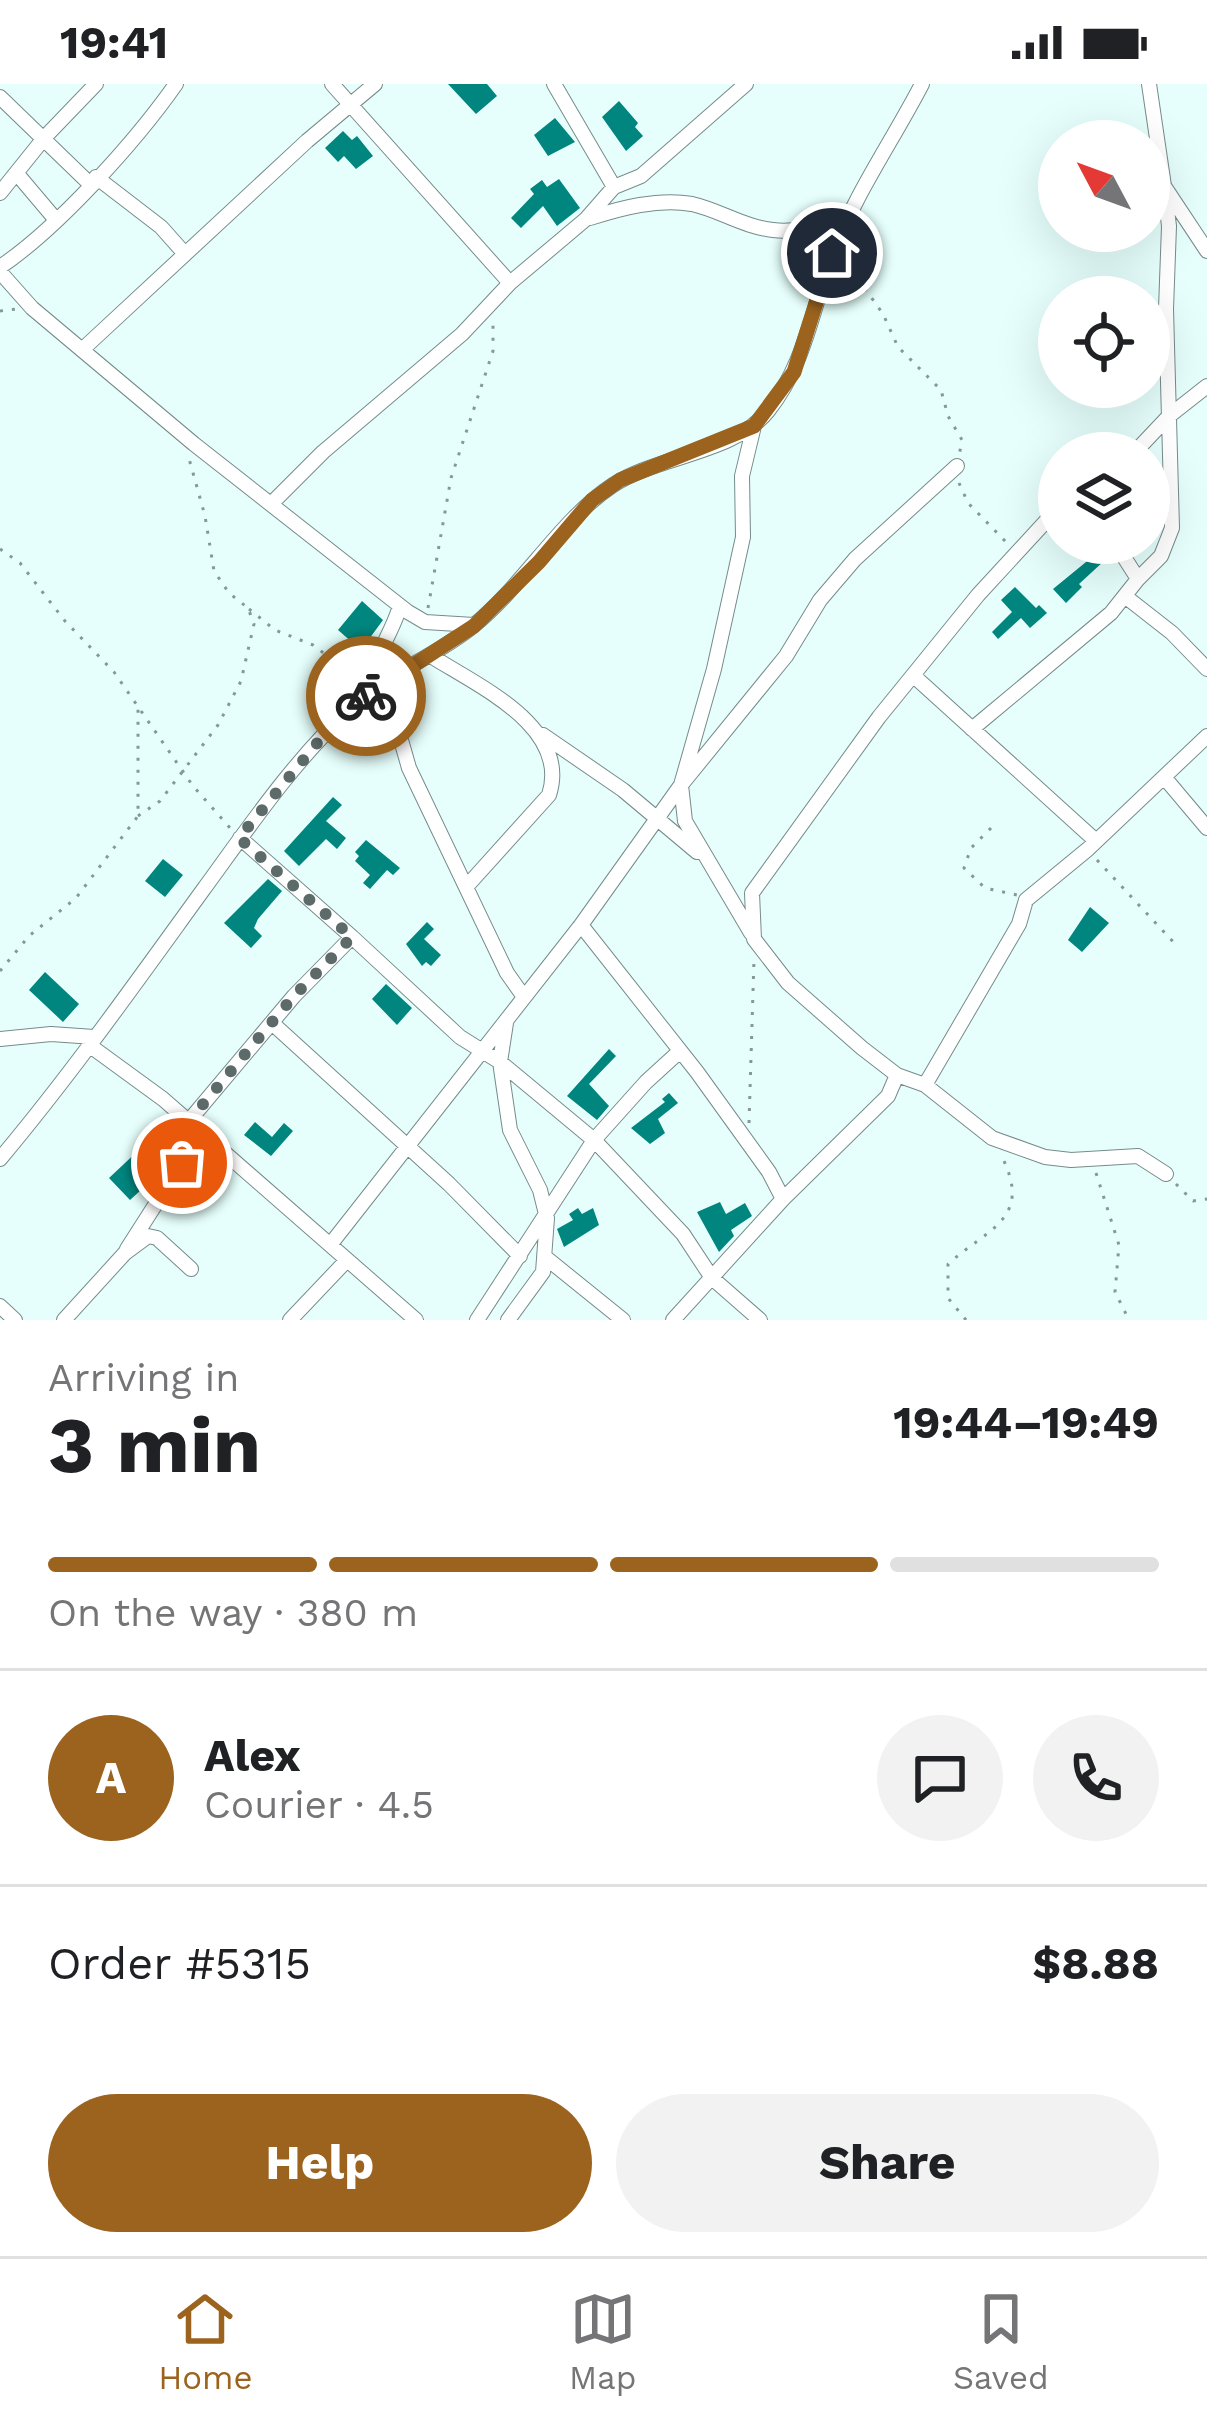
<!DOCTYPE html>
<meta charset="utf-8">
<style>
:root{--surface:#fff;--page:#f2f2f2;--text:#202124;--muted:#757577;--line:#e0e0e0;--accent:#9b631e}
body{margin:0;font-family:"Work Sans",sans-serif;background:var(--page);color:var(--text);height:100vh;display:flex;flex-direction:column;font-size:45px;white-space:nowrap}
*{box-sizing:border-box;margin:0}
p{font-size:39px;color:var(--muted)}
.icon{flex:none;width:66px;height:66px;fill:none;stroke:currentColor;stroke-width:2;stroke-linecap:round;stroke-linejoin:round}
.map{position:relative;height:1236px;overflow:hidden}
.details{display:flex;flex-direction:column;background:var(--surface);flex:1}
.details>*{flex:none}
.needle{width:78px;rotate:311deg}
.buttons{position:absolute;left:1038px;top:36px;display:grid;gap:24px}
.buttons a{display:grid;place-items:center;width:132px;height:132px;border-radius:50%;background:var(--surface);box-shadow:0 12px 48px #0002;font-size:60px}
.pin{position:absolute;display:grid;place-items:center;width:102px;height:102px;color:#fff;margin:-51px;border:6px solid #fff;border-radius:50%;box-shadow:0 3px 12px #0007}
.courier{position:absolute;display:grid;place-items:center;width:120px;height:120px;margin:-60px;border:9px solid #9b631e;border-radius:50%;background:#fff;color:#222;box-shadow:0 3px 15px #0007}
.summary em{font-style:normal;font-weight:700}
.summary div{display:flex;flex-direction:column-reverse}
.summary{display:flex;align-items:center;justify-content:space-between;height:204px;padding:0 48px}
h1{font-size:78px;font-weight:700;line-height:90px}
.bar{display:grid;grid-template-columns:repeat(4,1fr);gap:18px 12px;align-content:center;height:144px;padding:0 48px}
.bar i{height:15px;border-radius:9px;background:var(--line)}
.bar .selected{background:var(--accent)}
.bar p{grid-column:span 4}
.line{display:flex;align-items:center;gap:30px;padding:0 48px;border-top:3px solid var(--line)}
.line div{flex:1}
.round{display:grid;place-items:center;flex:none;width:126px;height:126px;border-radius:63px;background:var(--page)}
.primary-button{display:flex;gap:24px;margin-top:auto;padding:24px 48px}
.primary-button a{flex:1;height:138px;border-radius:72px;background:var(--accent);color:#fff;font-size:48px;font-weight:700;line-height:138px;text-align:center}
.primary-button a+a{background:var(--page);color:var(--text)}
.status{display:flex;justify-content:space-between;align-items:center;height:84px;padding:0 60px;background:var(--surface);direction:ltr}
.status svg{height:33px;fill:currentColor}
.dock{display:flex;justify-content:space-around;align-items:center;height:168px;border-top:3px solid var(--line);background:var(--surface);font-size:33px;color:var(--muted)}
.dock a{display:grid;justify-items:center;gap:6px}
.dock .selected{color:var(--accent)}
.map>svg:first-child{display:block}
</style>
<div class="status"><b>19:41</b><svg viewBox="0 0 49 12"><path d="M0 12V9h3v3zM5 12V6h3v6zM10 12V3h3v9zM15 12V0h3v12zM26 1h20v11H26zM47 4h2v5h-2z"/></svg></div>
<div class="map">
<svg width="1207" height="1236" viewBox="0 0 1207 1236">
<rect width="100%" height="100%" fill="#e6fffc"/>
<path fill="#00867f" d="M448,0H487L497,12L476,30Z
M619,17L638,39L635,43L643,52L626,67L602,33Z
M555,34L575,58L548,72L534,51Z
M343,47L352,56L357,52L373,72L356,85L344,72L338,78L325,64Z
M559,95L580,124L557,142L543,122L521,144L511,134L534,110L530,105L542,96L547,103Z
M1097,469L1104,477L1079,500L1082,503L1066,519L1053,505Z
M1015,503L1036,524L1039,521L1047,529L1030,544L1021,534L998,555L992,548L1012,528L1001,516Z
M362,517L383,536L361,566L338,546Z
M333,713L342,721L326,737L346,754L337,765L326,755L299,782L284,767Z
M366,756L400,784L393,791L387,786L370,805L363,799L370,791L355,777L359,772L355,768Z
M163,775L183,791L165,813L145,797Z
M268,795L282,807L258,835L254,844L262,852L251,864L224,839Z
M1090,823L1109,839L1082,868L1068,856Z
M427,838L434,845L424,855L441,871L431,882L426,878L422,882L406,860Z
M45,888L79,920L63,938L29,906Z
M386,900L412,924L397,941L372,915Z
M609,965L616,972L589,1000L609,1022L597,1036L567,1012Z
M669,1009L678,1019L658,1035L665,1049L650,1060L631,1044L665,1018L662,1015Z
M255,1038L272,1053L284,1039L293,1047L271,1072L244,1051Z
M158,1048L174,1066L159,1080L164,1085L130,1116L109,1094Z
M720,1118L726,1130L745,1119L752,1132L731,1146L734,1152L719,1168L697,1128Z
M578,1124L582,1130L593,1124L599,1141L564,1163L557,1145L573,1136L569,1130Z"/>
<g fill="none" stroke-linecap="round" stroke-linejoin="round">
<g stroke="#768c8a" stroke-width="16">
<path id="minor" d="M332,0L510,199
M554,0L614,103
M1149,0L1164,102L1207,167
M0,13L90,100
M18,91L56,136
M96,93L161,143L185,170
M0,109L45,53L96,0
M590,134C621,124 658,114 692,120C719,126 744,143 773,146C797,149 823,141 847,136
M0,183C58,144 136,57 176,0
M0,188L32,224L194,360L408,528L425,538L474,541
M84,264L307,57L375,0
M1134,369L1169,332L1207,302
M272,419L323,368L462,250L510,199L586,135L614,103L641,92L746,0
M1059,423L978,511L879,633L752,809L754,855L788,899L862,964L897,991L925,1001L992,1054L1045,1073L1071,1076L1138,1072L1166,1090
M1138,495L1161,472L1172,444L1166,225L1169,142L1164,102
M1126,513L1172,549L1207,585
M431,572C478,602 571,643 549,711L467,802
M915,593L1096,757
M385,600L409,684L507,889L524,913
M356,619C367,584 390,556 400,522
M972,645L1111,529L1138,495L1115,459
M543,651L623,706L697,768
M1164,693L1207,744
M240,754L352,853
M581,841L697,988L769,1088L783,1115
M751,849L685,737L681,701L714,585L743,453L742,392L754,342
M272,939L449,1100L520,1172
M506,939L500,978L510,1046L540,1106L547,1134L543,1188L508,1236
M0,955L51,950L94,953
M89,961L163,1015L416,1236
M925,1001L1019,840L1026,816L1088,765L1207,652
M188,1038L294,912L352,853L460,953L500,978L594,1056L683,1150L712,1194L760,1236
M0,1075C72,989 137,897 203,806C249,743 294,676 352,623C386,590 435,573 473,542C524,501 560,436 613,401C657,372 735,369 768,327C806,279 812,224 833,169C855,110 893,56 922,0
M330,1161L581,841L681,701L786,572L820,516L855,475L957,382
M127,1165L182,1079L209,1055
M545,1173L623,1236
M0,1222L15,1236
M64,1236L125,1169L148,1152L157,1154L191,1185
M290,1236L347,1176
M477,1236L594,1056L646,998L680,967
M673,1236L783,1115L888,1012L897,991"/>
</g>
<path stroke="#869896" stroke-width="3" stroke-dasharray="3 9" stroke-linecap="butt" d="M844,175L883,230L898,263L941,306L948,332L962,356L959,372
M0,227L16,225
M959,399L968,419L1009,461
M0,465L20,479L65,537L114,588L193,702L230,744
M428,524L451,394L493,267V237
M249,525L275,546L313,561L351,590
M138,732L160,717L218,641L241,597L254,540L248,524L229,509L214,487L205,432L188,371
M991,744L971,764L964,784L985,804L1017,811
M1097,776L1178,863
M0,887L29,852L76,814L138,732V625
M749,1039L754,875
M1096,1089L1119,1161L1115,1208L1129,1236
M1176,1100L1193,1117L1207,1115
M966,1236L948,1214V1180C988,1144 1034,1135 1001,1071"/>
<use href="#minor" stroke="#fff" stroke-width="14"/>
</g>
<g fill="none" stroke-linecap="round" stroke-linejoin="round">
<path stroke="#5c6b69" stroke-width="12" stroke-dasharray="0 21.6" d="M182,1079L209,1055L188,1038L294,912L352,853L239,754L328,646L366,612"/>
<path stroke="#9b631e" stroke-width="15" d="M366,612L474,542L539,478L592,416L620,396L754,342L794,288L832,169"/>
</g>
</svg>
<div class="buttons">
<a><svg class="needle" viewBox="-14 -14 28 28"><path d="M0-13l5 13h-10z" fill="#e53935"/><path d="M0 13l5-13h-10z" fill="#757577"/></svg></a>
<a><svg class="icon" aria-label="locate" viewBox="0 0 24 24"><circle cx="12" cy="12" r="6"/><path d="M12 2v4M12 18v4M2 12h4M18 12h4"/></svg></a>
<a><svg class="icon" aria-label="layers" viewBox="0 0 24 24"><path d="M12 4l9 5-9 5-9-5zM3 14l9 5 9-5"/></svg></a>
</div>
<div class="pin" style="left:182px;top:1079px;background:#ea580c"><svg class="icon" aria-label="bag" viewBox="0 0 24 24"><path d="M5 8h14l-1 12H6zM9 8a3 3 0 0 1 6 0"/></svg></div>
<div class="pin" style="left:832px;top:169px;background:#1f2937"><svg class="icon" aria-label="home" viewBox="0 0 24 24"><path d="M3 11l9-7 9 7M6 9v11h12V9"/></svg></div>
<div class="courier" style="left:366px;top:612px"><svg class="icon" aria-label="bike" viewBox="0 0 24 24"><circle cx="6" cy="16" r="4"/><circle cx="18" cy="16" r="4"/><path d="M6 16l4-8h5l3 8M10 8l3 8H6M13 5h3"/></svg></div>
</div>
<section class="details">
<div class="summary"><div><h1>3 min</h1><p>Arriving in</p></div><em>19:44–19:49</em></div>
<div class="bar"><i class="selected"></i><i class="selected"></i><i class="selected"></i><i></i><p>On the way · 380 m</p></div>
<div class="line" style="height:216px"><b class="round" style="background:var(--accent);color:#fff">A</b><div><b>Alex</b><p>Courier · 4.5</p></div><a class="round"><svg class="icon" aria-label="chat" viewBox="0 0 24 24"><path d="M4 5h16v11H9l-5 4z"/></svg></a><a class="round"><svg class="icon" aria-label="phone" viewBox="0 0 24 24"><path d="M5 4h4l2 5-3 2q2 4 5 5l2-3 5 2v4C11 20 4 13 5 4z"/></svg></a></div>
<div class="line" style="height:156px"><div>Order #5315</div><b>$8.88</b></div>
<div class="primary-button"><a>Help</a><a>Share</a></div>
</section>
<nav class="dock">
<a class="selected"><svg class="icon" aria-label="home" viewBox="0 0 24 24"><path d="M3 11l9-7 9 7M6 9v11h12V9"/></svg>Home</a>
<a><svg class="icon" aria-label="map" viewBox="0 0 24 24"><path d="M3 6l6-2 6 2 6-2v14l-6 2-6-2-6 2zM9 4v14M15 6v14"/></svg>Map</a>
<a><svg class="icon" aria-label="saved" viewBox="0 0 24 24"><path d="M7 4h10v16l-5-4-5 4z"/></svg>Saved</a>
</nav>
